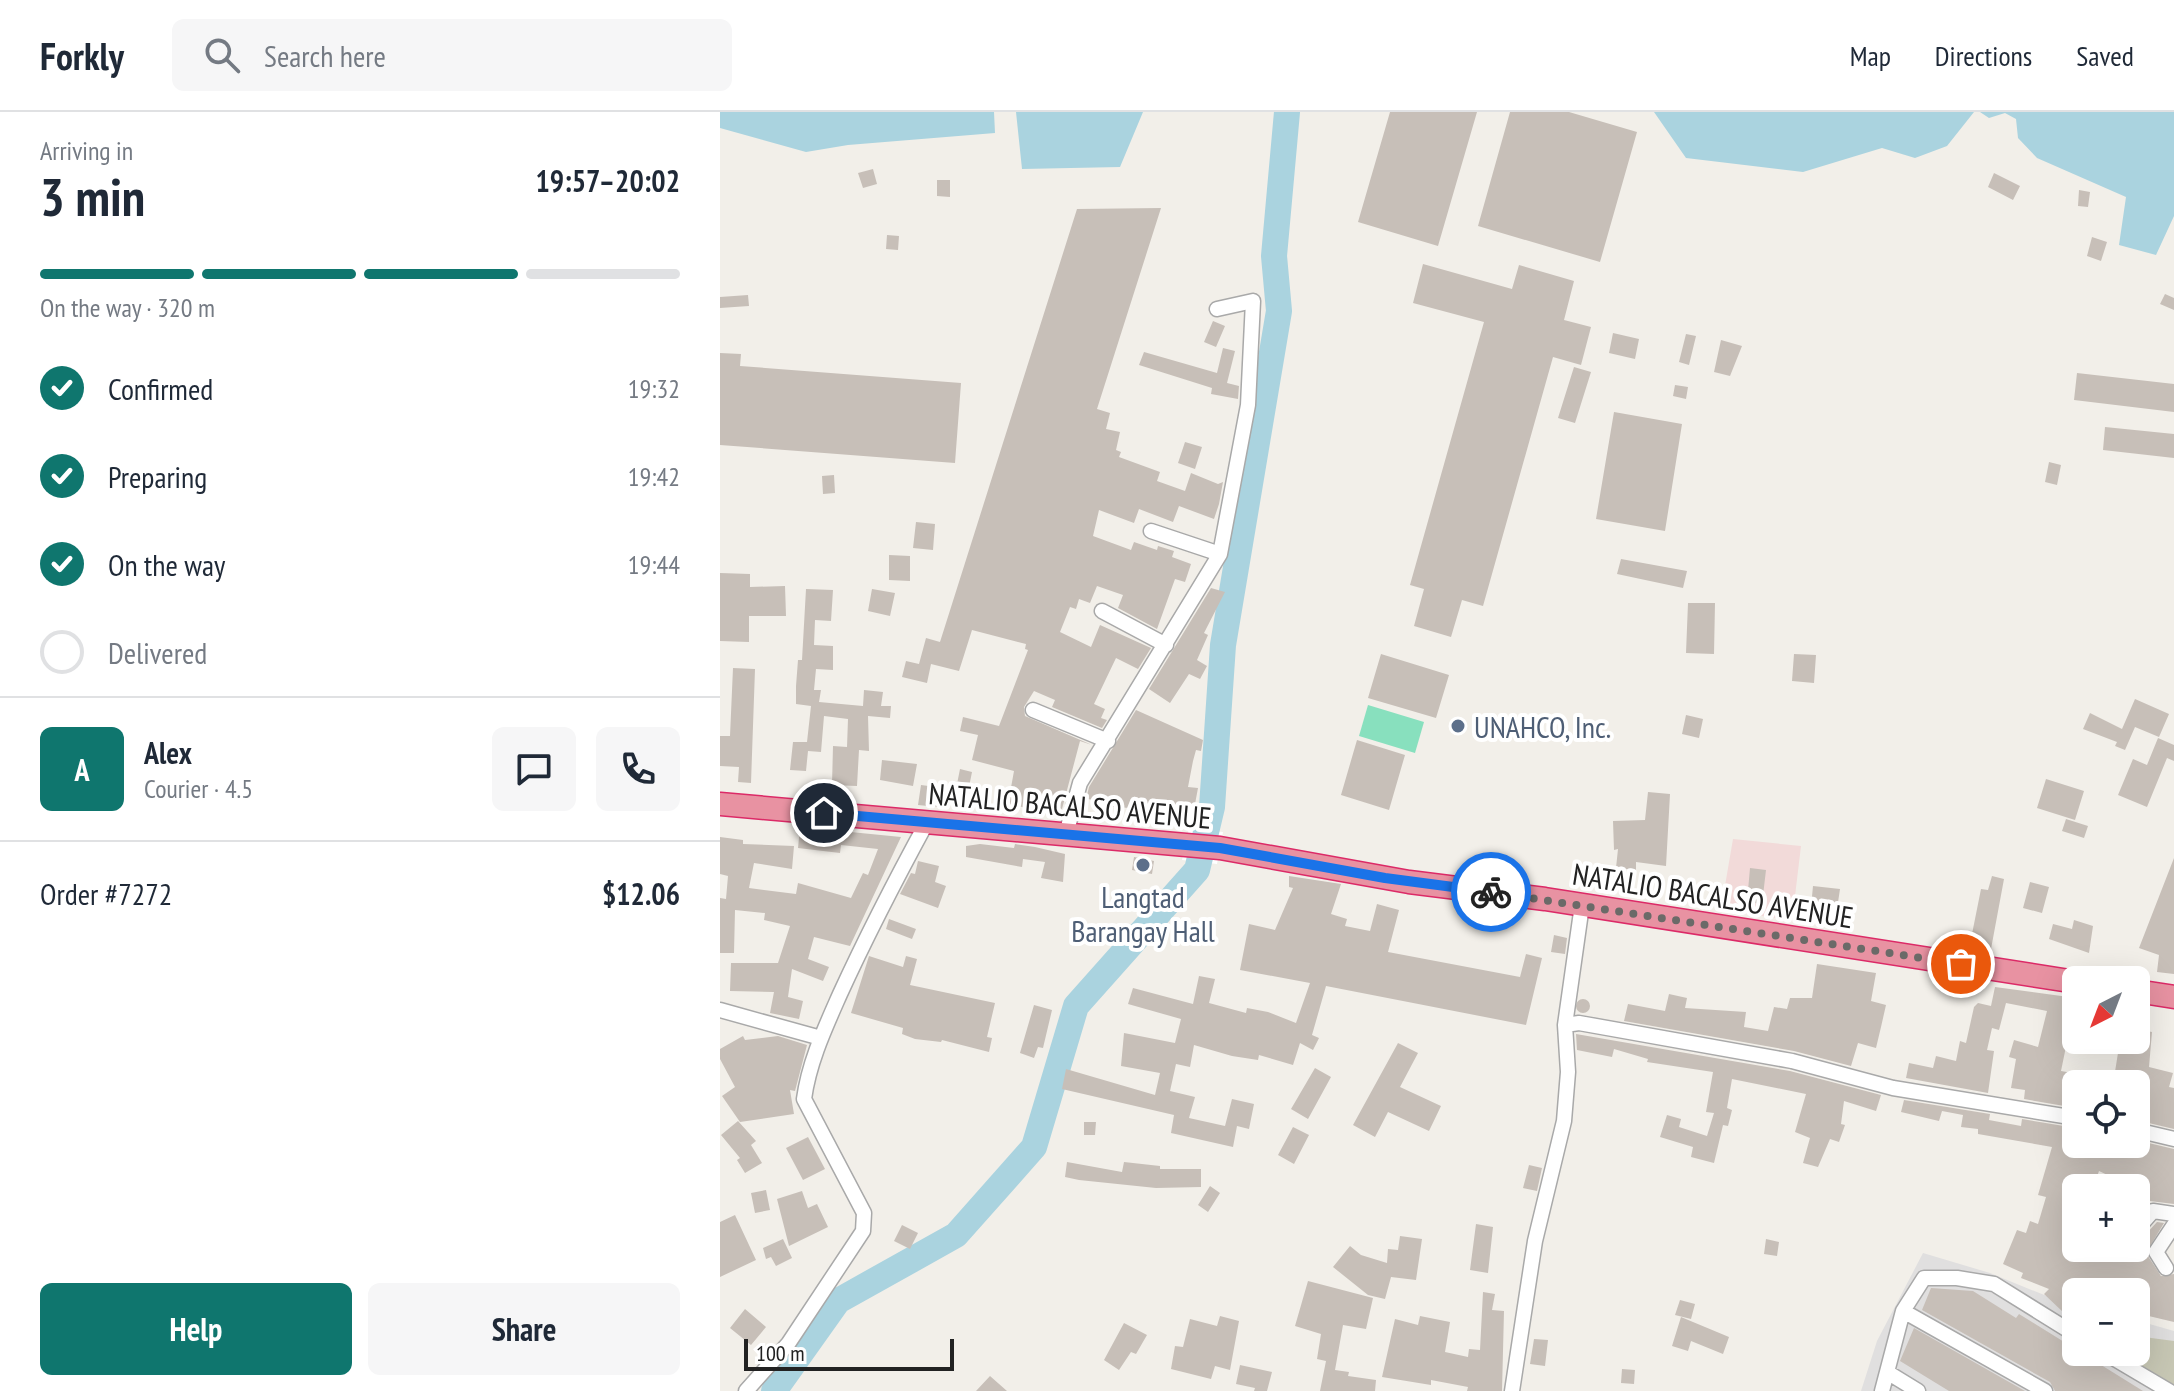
<!DOCTYPE html>
<meta charset="utf-8">
<style>
:root{--surface:#fff;--page:#f6f6f7;--text:#1f2937;--muted:#747a83;--line:#e0e1e3;--accent:#0f766e}
body{margin:0;font-family:"PT Sans Narrow",sans-serif;background:var(--page);color:var(--text);height:100vh;display:flex;flex-direction:column;font-size:30px;white-space:nowrap}
*{box-sizing:border-box;margin:0}
p{font-size:26px;color:var(--muted)}
.icon{flex:none;width:44px;height:44px;fill:none;stroke:currentColor;stroke-width:2;stroke-linecap:round;stroke-linejoin:round}
.map{position:relative;flex:1;overflow:hidden}
.side{display:flex;flex-direction:column;background:var(--surface);width:720px}
.side>*{flex:none}
.needle{width:52px;rotate:222deg}
.tools{position:absolute;left:1342px;top:854px;display:grid;gap:16px}
.tools a{display:grid;place-items:center;width:88px;height:88px;border-radius:12px;background:var(--surface);box-shadow:0 8px 32px #0002;font-size:40px}
.scale{position:absolute;left:24px;bottom:20px;width:210px;box-sizing:border-box;padding-left:8px;border:4px solid #222;border-top:0;font-size:22px;line-height:28px;white-space:nowrap;color:#222;-webkit-text-stroke:6px #fff;paint-order:stroke}
.pin{position:absolute;display:grid;place-items:center;width:68px;height:68px;color:#fff;margin:-34px;border:4px solid #fff;border-radius:50%;box-shadow:0 2px 8px #0007}
.courier{position:absolute;display:grid;place-items:center;width:80px;height:80px;margin:-40px;border:6px solid #1a73e8;border-radius:50%;background:#fff;color:#222;box-shadow:0 2px 10px #0007}
.headline em{font-style:normal;font-weight:800}
.headline div{display:flex;flex-direction:column-reverse}
.headline{display:flex;align-items:center;justify-content:space-between;height:136px;padding:0 40px}
h1{font-size:52px;font-weight:800;line-height:60px}
.bar{display:grid;grid-template-columns:repeat(4,1fr);gap:12px 8px;align-content:center;height:96px;padding:0 40px}
.bar i{height:10px;border-radius:6px;background:var(--line)}
.bar .selected{background:var(--accent)}
.bar p{grid-column:span 4}
.line{display:flex;align-items:center;gap:20px;padding:0 40px;border-top:2px solid var(--line)}
.line div{flex:1}
.round{display:grid;place-items:center;flex:none;width:84px;height:84px;border-radius:12px;background:var(--page)}
ol{padding:0 40px;list-style:none}
li{display:flex;align-items:center;gap:24px;height:88px}
li p{margin-inline-start:auto}
li .icon{padding:8px;border-radius:50%;background:var(--accent);color:#fff;stroke-width:4}
li:last-child{color:var(--muted)}
li i{width:44px;height:44px;border:4px solid var(--line);border-radius:50%}
.button{display:flex;gap:16px;margin-top:auto;padding:16px 40px}
.button a{flex:1;height:92px;border-radius:12px;background:var(--accent);color:#fff;font-size:32px;font-weight:800;line-height:92px;text-align:center}
.button a+a{background:var(--page);color:var(--text)}
header{display:flex;align-items:center;gap:48px;box-sizing:border-box;height:112px;padding:0 40px;background:var(--surface);border-bottom:2px solid var(--line)}
header strong{font-size:38px}
nav{display:flex;gap:44px;margin-inline-start:auto;font-size:28px}
.search{width:560px;height:72px;background:var(--page);display:flex;align-items:center;gap:20px;box-sizing:border-box;padding:0 28px;border-radius:12px;color:var(--muted);font-size:30px}
main{display:flex;flex:1;min-height:0}
.map>svg:first-child{display:block}
</style>
<header>
<strong>Forkly</strong>
<div class="search"><svg class="icon" aria-label="search" viewBox="0 0 24 24"><circle cx="10" cy="10" r="6"/><path d="M15 15l6 6"/></svg>Search here</div>
<nav><a>Map</a><a>Directions</a><a>Saved</a></nav>
</header>
<main>
<section class="side">
<div class="headline"><div><h1>3 min</h1><p>Arriving in</p></div><em>19:57–20:02</em></div>
<div class="bar"><i class="selected"></i><i class="selected"></i><i class="selected"></i><i></i><p>On the way · 320 m</p></div>
<ol>
<li><svg class="icon" aria-label="check" viewBox="0 0 24 24"><path d="M5 12l5 5 9-10"/></svg>Confirmed<p>19:32</p></li>
<li><svg class="icon" aria-label="check" viewBox="0 0 24 24"><path d="M5 12l5 5 9-10"/></svg>Preparing<p>19:42</p></li>
<li><svg class="icon" aria-label="check" viewBox="0 0 24 24"><path d="M5 12l5 5 9-10"/></svg>On the way<p>19:44</p></li>
<li><i></i>Delivered</li>
</ol>
<div class="line" style="height:144px"><b class="round" style="background:var(--accent);color:#fff">A</b><div><b>Alex</b><p>Courier · 4.5</p></div><a class="round"><svg class="icon" aria-label="chat" viewBox="0 0 24 24"><path d="M4 5h16v11H9l-5 4z"/></svg></a><a class="round"><svg class="icon" aria-label="phone" viewBox="0 0 24 24"><path d="M5 4h4l2 5-3 2q2 4 5 5l2-3 5 2v4C11 20 4 13 5 4z"/></svg></a></div>
<div class="line" style="height:104px"><div>Order #7272</div><b>$12.06</b></div>
<div class="button"><a>Help</a><a>Share</a></div>
</section>
<div class="map">
<svg width="1454" height="1279" viewBox="0 0 1454 1279">
<rect width="100%" height="100%" fill="#f2efe9"/>
<path fill="#e0dfdf" d="M1203,1141L1270,1161L1356,1196V1240H1416V1212L1426,1211L1454,1219V1279H1141L1157,1229Z"/>
<path fill="#f2dad9" d="M1013,727L1081,734L1072,809L1001,797Z"/>
<path fill="#c7c7b4" d="M1416,1224L1454,1229V1279L1383,1240H1416Z"/>
<path fill="#88e0be" d="M648,593L704,610L695,641L639,624Z"/>
<path fill="#aad3df" d="M0,0H274L275,21L128,33L86,40L0,16Z
M296,0H423L400,55L302,57Z
M934,0H1254L1227,34L1195,46L1162,36L1083,60L966,46Z
M1260,0H1454V104L1436,143L1399,133L1406,85L1317,46L1298,26L1296,7L1285,1L1269,6Z"/>
<path fill="#fff" d="M469,716L503,720L497,752L462,748Z"/>
<g fill="none" stroke-linecap="round" stroke-linejoin="round">
<path stroke="#aad3df" stroke-width="26" d="M54,1279L118,1189L236,1123L314,1035L356,894L477,758L492,695L503,533L559,199L554,144L567,0"/>
</g>
<path fill="#c7bfb8" d="M670,0H757L718,134L638,110Z
M790,0H849L917,20L880,150L758,114Z
M153,57L157,72L143,76L138,61Z
M1274,61L1300,74L1293,88L1268,75Z
M217,68H230V85L217,84Z
M1359,78L1370,80L1368,95L1358,94Z
M441,96L377,297L390,301L386,317L400,320L396,338L401,340L399,345L440,360L437,369L465,379L471,361L498,372L503,370L499,392L494,407L459,394L453,410L419,397L414,411L379,398L373,424L411,438L414,430L437,438L438,434L454,439L452,445L471,452L465,470L455,467L437,517L398,496L403,483L377,474L370,491L359,487L356,497L350,495L340,520L371,535L380,513L431,536L418,557L396,546L374,592L385,597L381,606L387,608L382,616L332,595L335,588L314,579L304,595L305,604L372,633L360,629L342,697L322,691L321,699L288,692L294,659L252,648L258,623L240,619L243,605L279,614L308,538L305,537L306,532L252,518L239,559L211,552L207,571L182,565L186,549L199,552L206,526L220,530L357,97Z
M167,123L179,124L178,138L166,137Z
M1372,125L1387,130L1381,149L1367,144Z
M703,152L792,177L799,153L854,169L844,208L871,215L861,253L833,245L763,494L742,488L731,525L694,514L704,477L690,473L764,210L693,191Z
M1445,182L1454,186V198L1440,192Z
M28,183L29,194L0,196V185Z
M493,209L505,214L496,235L484,230Z
M893,221L919,227L915,247L889,241Z
M966,222L976,224L969,253L959,250Z
M1001,228L1022,234L1010,264L994,260Z
M503,236L515,239L507,271L519,274L518,287L491,282L492,276L419,253L424,240L497,261Z
M0,241L21,242L20,254L241,271L235,351L0,333Z
M854,255L871,260L855,311L838,306Z
M1357,261L1454,272V300L1354,288Z
M955,273L968,275L966,287L953,284Z
M894,300L962,312L945,419L876,407Z
M1385,315L1454,322V346L1383,338Z
M465,330L482,335L475,357L458,351Z
M1329,350L1341,353L1337,373L1325,370Z
M114,363L115,381L103,382L102,364Z
M196,410L215,412L213,438L193,436Z
M169,443L190,444V469L169,468Z
M901,447L967,459L963,476L897,462Z
M0,461L30,462V475L65,474L66,504H29V530L0,529Z
M491,476L505,480L484,521L488,523L477,548L487,554L480,567L469,562L450,591L429,577Z
M86,477L113,478L111,509L95,508L94,533L113,534V558L96,557L94,578H101L99,590L143,594L144,578L163,580L161,594H171L170,606L148,604L149,639L139,638L137,674L112,673L113,634L127,635L128,607L104,604L101,640L88,639L86,659L70,658L73,630H87L91,594L76,592V574L78,548H82Z
M152,477L175,481L170,504L148,499Z
M968,491H995L994,542L966,541Z
M661,542L729,563L716,606L648,586Z
M1074,542L1096,543L1094,571L1072,569Z
M13,556L35,557L31,671L18,670L19,655L0,654V624H10Z
M1415,587L1449,602L1439,625L1415,615L1405,638L1395,634L1397,630L1363,617L1370,601L1402,617Z
M416,598L483,628L481,639L476,638L473,649L468,675L478,676L472,708L447,704V699L384,694L385,689L366,687L369,675Z
M966,603L983,607L979,626L962,622Z
M1438,626L1454,633V649L1447,646L1427,695L1398,683L1413,647L1427,653Z
M637,628L685,643L669,698L621,683Z
M162,648L197,652L193,674L160,668Z
M240,657L252,660L248,680L236,677Z
M1326,667L1364,679L1355,708L1317,696Z
M201,673L231,677L228,696L198,693Z
M928,680L950,682L946,754L916,750V758L896,756L898,737L894,738L893,709L925,708Z
M1346,707L1368,714L1364,726L1342,719Z
M80,715L181,725L130,834L94,825L88,847L109,855L103,869L72,857L68,885L83,889L79,907L50,901L54,880L10,879L11,851H58L70,814L44,808L45,801L15,798L14,841H0V786L6,787L8,764L0,762V725L23,728V732L74,734L72,757L34,751L29,776L76,782L78,771L131,786L143,761L148,763L158,737L121,733L120,741L78,736Z
M260,732L294,736L295,732L315,735L345,742L343,770L321,766L325,750L303,747L302,755L246,745V734Z
M414,745L434,749L432,762L412,758Z
M1454,746V862L1437,860L1439,843L1419,836Z
M198,749L219,754L215,770L226,774L218,796L180,782L191,761L195,762Z
M1030,756L1046,758L1042,792L1027,790Z
M569,764L621,772L611,802L627,807L625,814L650,819L657,792L679,798L668,840L800,865L806,842L822,846L806,913L606,874L592,923L599,926L593,938L580,931L573,953L539,943L538,948L512,944L474,933L470,955L456,952L450,979L475,985L469,1006L505,1014L512,987L534,992L529,1017L517,1014L513,1035L451,1021L454,1003L342,977L346,957L435,983L440,961L401,954L404,921L455,931L461,907L408,892L413,876L473,892L479,864L495,867L489,891L526,901L527,896L548,900L576,911L590,871L520,858L529,812L555,818L573,776L569,775Z
M1272,764L1284,767L1271,837L1250,832L1261,777L1268,778Z
M1310,770L1329,775L1322,801L1303,796Z
M1093,774L1120,777L1117,797L1091,795Z
M169,807L196,817L192,827L166,817Z
M1354,808L1373,814L1369,841L1329,827L1333,812L1352,817Z
M834,823L847,826L845,842L831,840Z
M149,844L183,855L186,844L197,847L190,873L275,891L267,925L272,926L269,940L222,928L221,930L195,927L182,922L183,916L131,901Z
M1097,852L1156,861L1151,889L1166,893L1161,915L1156,936L1138,931L1131,954L1074,939L904,909L908,892L945,899L949,882L967,886L965,896L1026,900L1024,915L1048,919L1054,895L1067,897L1070,886H1092Z
M1275,875L1356,886L1341,959L1380,966L1379,972H1356V996L1304,987L1305,978L1291,976L1296,947L1289,945L1294,928L1318,935L1327,899L1286,891L1279,918L1272,916L1267,938L1274,939L1268,981L1186,966L1189,951L1213,956L1216,944L1236,949L1240,929L1246,931L1254,895L1258,891L1271,894Z
M856 894a7 7 0 1 1 14 0a7 7 0 1 1-14 0Z
M314,893L332,898L323,936L318,935L314,946L300,941Z
M1416,917L1432,920L1429,955L1453,961L1449,975L1454,976V1017L1416,1008V972H1393L1398,941L1362,933V928H1416Z
M856,922L1070,959L1161,983L1156,999L1124,989L1121,1012L1125,1013L1119,1030L1110,1027L1098,1055L1083,1051L1090,1026L1075,1020L1086,982L1012,967L1007,996L1012,998L1008,1014L1003,1013L994,1051L971,1045L973,1035L940,1025L947,1003L961,1007L959,1015L987,1024L994,1001L986,1000L993,960L927,950L928,947L894,937L892,945L857,938Z
M23,924L25,928L58,924L87,933L75,979L70,978L74,1002L20,1010L2,984L15,975L0,947V937Z
M678,931L698,941L680,975L721,994L709,1019L668,1000L655,1025L633,1013Z
M595,956L611,965L588,1007L571,997Z
M1184,988L1270,1002L1269,1008L1301,1014L1302,1007L1356,1016V1032H1416V1028L1454,1037V1092L1430,1089L1416,1103V1076H1395L1398,1068L1379,1059L1373,1076H1356V1136H1416V1126L1425,1123L1437,1110L1444,1111L1426,1141L1441,1164L1454,1162V1210L1416,1201V1180H1371L1365,1174L1356,1180V1186L1344,1201L1324,1182L1329,1177L1301,1166L1303,1161L1283,1152L1297,1118L1306,1121L1310,1109L1318,1112L1326,1085L1318,1083L1332,1035L1258,1022V1017L1241,1015L1243,1003L1222,999L1219,1009L1181,1000Z
M18,1009L36,1029L31,1033L42,1051L25,1061L17,1048L20,1046L1,1023Z
M364,1010H376L375,1023H364Z
M573,1015L589,1023L574,1052L558,1043Z
M88,1025L105,1057L83,1068L66,1036Z
M347,1050L402,1060L404,1050L440,1054V1057H481V1075L436,1076L359,1068L345,1065Z
M809,1053L822,1056L817,1079L803,1076Z
M490,1074L500,1081L488,1100L478,1093Z
M46,1078L50,1098L35,1101L31,1081Z
M82,1079L88,1096L97,1092L108,1115L69,1134L57,1087Z
M15,1103L36,1148L0,1165V1110Z
M756,1112L773,1115L768,1161L750,1158Z
M182,1113L198,1121L190,1137L174,1129Z
M680,1124L702,1127L696,1168L671,1165L665,1187L648,1183L613,1155L630,1134L641,1143L667,1151L668,1137L678,1138Z
M63,1127L72,1146L56,1154L51,1145L46,1147L43,1136Z
M1046,1127L1059,1130L1057,1144L1044,1142Z
M588,1169L653,1186L646,1217L623,1213L615,1258L629,1260L628,1264L656,1268L655,1279H600L606,1249L597,1247L601,1222L575,1214Z
M1211,1176L1253,1179L1296,1206L1299,1202L1423,1279H1335L1330,1270L1202,1198Z
M763,1180L775,1182L772,1198L784,1199L782,1279H747L748,1275L711,1268V1273L662,1265L675,1207L698,1213L700,1204L730,1210L725,1240L748,1245L749,1237L760,1238Z
M960,1188L975,1192L971,1207L955,1203Z
M25,1197L46,1215L31,1233L10,1216Z
M500,1204L519,1209L510,1258L495,1254L491,1267L451,1257L455,1234L463,1235L470,1207L497,1214Z
M961,1205L1009,1225L1003,1242L971,1229L968,1239L952,1234Z
M404,1211L427,1223L416,1242L411,1240L399,1258L384,1248Z
M1194,1216L1305,1279H1229L1180,1249Z
M814,1227L828,1228L825,1254L810,1252Z
M520,1253L552,1260L547,1279H534L535,1276L516,1272Z
M902,1257L915,1258L914,1272L901,1271Z
M270,1264L287,1279H256Z"/>
<g fill="none" stroke-linecap="round" stroke-linejoin="round">
<g stroke="#a9a9a9" stroke-width="17">
<path id="minor" d="M431,419L500,442
M382,499L446,533
M313,598L388,629
M346,722L360,671L500,442L528,293L533,189L497,197
M0,898L101,926
M845,913L859,911L1072,949L1173,976L1356,1006
M1416,1018L1454,1027
M1418,1116L1433,1099L1454,1102
M1446,1156L1436,1140L1454,1113
M1183,1199L1325,1279
M1383,1240L1449,1279
M1167,1260L1198,1279
M26,1279L68,1232L143,1119L144,1101L84,987C89,950 105,916 120,882C147,823 176,767 207,710
M792,1279L815,1129L844,1009L848,960L845,913L862,793
M1162,1279L1183,1199L1204,1166H1237L1274,1172L1356,1223"/>
</g>
<g stroke="#dc2a67" stroke-width="25">
<path id="highway" d="M0,692L500,736L689,770L825,787L1356,870
M1416,879L1454,885"/>
</g>
<use href="#minor" stroke="#fff" stroke-width="14"/>
<use href="#highway" stroke="#e892a2" stroke-width="22"/>
</g>
<g fill="none" stroke-linecap="round" stroke-linejoin="round">
<path stroke="#6b6a68" stroke-width="8" stroke-dasharray="0 14.4" d="M771,780L1241,852"/>
<path stroke="#1a73e8" stroke-width="10" d="M104,701L500,736L665,766L771,780"/>
</g>
<g fill="#5c6f8a" stroke="#fff" stroke-width="3">
<circle cx="738" cy="614" r="8"/>
<circle cx="423" cy="753" r="8"/>
</g>
<g text-anchor="middle" dominant-baseline="central" stroke-width="8" stroke-linejoin="round" paint-order="stroke">
<g font-size="30" fill="#4e5e75" stroke="#fff" text-anchor="start">
<text x="754" y="614">UNAHCO, Inc.</text>
<text x="423" y="784" text-anchor="middle">Langtad<tspan x="423" dy="34">Barangay Hall</tspan></text>
</g>
<g font-size="30" fill="#222" stroke="#fff">
<text transform="translate(350 693) rotate(5)">NATALIO BACALSO AVENUE</text>
<text transform="translate(993 783) rotate(9)">NATALIO BACALSO AVENUE</text>
</g>
</g>
</svg>
<div class="tools">
<a><svg class="needle" viewBox="-14 -14 28 28"><path d="M0-13l5 13h-10z" fill="#e53935"/><path d="M0 13l5-13h-10z" fill="#747a83"/></svg></a>
<a><svg class="icon" aria-label="locate" viewBox="0 0 24 24"><circle cx="12" cy="12" r="6"/><path d="M12 2v4M12 18v4M2 12h4M18 12h4"/></svg></a>
<a>+</a>
<a>−</a>
</div>
<div class="scale">100 m</div>
<div class="pin" style="left:1241px;top:852px;background:#ea580c"><svg class="icon" aria-label="bag" viewBox="0 0 24 24"><path d="M5 8h14l-1 12H6zM9 8a3 3 0 0 1 6 0"/></svg></div>
<div class="pin" style="left:104px;top:701px;background:#1f2937"><svg class="icon" aria-label="home" viewBox="0 0 24 24"><path d="M3 11l9-7 9 7M6 9v11h12V9"/></svg></div>
<div class="courier" style="left:771px;top:780px"><svg class="icon" aria-label="bike" viewBox="0 0 24 24"><circle cx="6" cy="16" r="4"/><circle cx="18" cy="16" r="4"/><path d="M6 16l4-8h5l3 8M10 8l3 8H6M13 5h3"/></svg></div>
</div>
</main>
